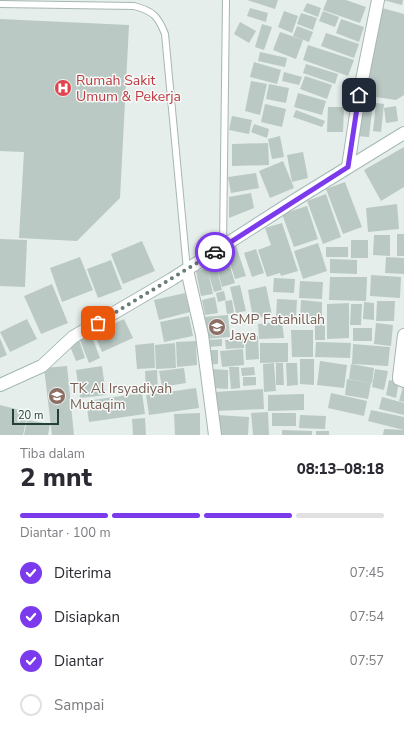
<!DOCTYPE html>
<html lang="id">
<meta charset="utf-8">
<style>
:root{--surface:#fff;--page:#f7f7f7;--text:#2b2b33;--muted:#7c7c81;--line:#e1e1e2;--accent:#7c3aed}
body{margin:0;font-family:"Nunito Sans",sans-serif;background:var(--page);color:var(--text);height:100vh;display:flex;flex-direction:column;font-size:15px;white-space:nowrap}
*{box-sizing:border-box;margin:0}
p{font-size:13px;color:var(--muted)}
.icon{flex:none;width:22px;height:22px;fill:none;stroke:currentColor;stroke-width:2;stroke-linecap:round;stroke-linejoin:round}
.map{position:relative;height:435px;overflow:hidden}
.drawer{display:flex;flex-direction:column;background:var(--surface);flex:1}
.drawer>*{flex:none}
.scale{position:absolute;left:12px;bottom:10px;width:47px;box-sizing:border-box;padding-left:4px;border:2px solid #24403b;border-top:0;font-size:11px;line-height:14px;white-space:nowrap;color:#24403b;-webkit-text-stroke:3px #f6faf8;paint-order:stroke}
.pin{position:absolute;display:grid;place-items:center;width:34px;height:34px;color:#fff;margin:-17px;border-radius:8px;box-shadow:0 2px 6px #0006}
.courier{position:absolute;display:grid;place-items:center;width:40px;height:40px;margin:-20px;border:3px solid #7c3aed;border-radius:50%;background:#fff;color:#222;box-shadow:0 1px 5px #0007}
.summary em{font-style:normal;font-weight:800}
.summary div{display:flex;flex-direction:column-reverse}
.summary{display:flex;align-items:center;justify-content:space-between;height:68px;padding:0 20px}
h1{font-size:26px;font-weight:800;line-height:30px}
.bar{display:grid;grid-template-columns:repeat(4,1fr);gap:6px 4px;align-content:center;height:48px;padding:0 20px}
.bar i{height:5px;border-radius:3px;background:var(--line)}
.bar .active{background:var(--accent)}
.bar p{grid-column:span 4}
ol{padding:0 20px;list-style:none}
li{display:flex;align-items:center;gap:12px;height:44px}
li p{margin-inline-start:auto}
li .icon{padding:4px;border-radius:50%;background:var(--accent);color:#fff;stroke-width:4}
li:last-child{color:var(--muted)}
li i{width:22px;height:22px;border:2px solid var(--line);border-radius:50%}
.map>svg:first-child{display:block}
</style>
<div class="map">
<svg width="404" height="435" viewBox="0 0 404 435">
<rect width="100%" height="100%" fill="#e5eeeb"/>
<path fill="#bac9c4" d="M247,0H278L275,9Z
M327,0H346L366,7L360,23L323,10Z
M383,0H403L402,5Z
M307,3L321,8L318,17L303,11Z
M250,8L268,13L266,22L247,16Z
M382,8L404,14V95L396,100L362,95Z
M284,11L298,16L292,33L278,27Z
M323,11L339,17L335,27L319,21Z
M301,13L317,18L313,30L297,24Z
M0,19L129,25L120,198L77,241L19,238L24,152L0,151Z
M341,19L364,27L359,42L336,33Z
M240,22L256,31L249,43L234,34Z
M262,24L272,27L264,50L255,47Z
M297,26L313,32L309,42L293,36Z
M280,32L303,40L296,59L273,50Z
M326,33L359,44L354,58L321,46Z
M308,45L354,60L348,76L303,60Z
M260,52L287,58L285,67L258,61Z
M254,62L281,70L277,84L250,77Z
M306,64L338,74L335,84L303,73Z
M284,72L302,77L299,85L282,81Z
M305,76L332,85L327,99L300,89Z
M251,81L267,84L260,115L245,111Z
M269,84L289,88L286,103L266,99Z
M298,93L326,101L322,115L294,107Z
M360,101L373,102L369,137L356,136Z
M376,103L384,104L381,132L373,131Z
M265,104L286,109L282,127L261,122Z
M396,106L398,121L386,123L384,108Z
M328,107H344L343,132H327Z
M296,110L325,121L322,127L293,117Z
M232,116L252,120L249,134L229,130Z
M254,124L269,129L267,138L251,132Z
M280,136L284,157L272,159L268,139Z
M268,143L269,165L232,166V144Z
M404,147V187L381,201L364,170Z
M303,152L308,178L292,182L287,155Z
M283,161L294,188L270,198L259,171Z
M256,173L259,188L231,193L228,177Z
M345,182L362,227L343,234L326,189Z
M251,193L254,208L229,218V197Z
M326,194L341,237L323,244L307,201Z
M397,204L399,229L368,232L366,208Z
M307,206L318,239L294,247L282,214Z
M282,223L298,271L281,276L280,273L267,277L258,250L271,245L265,228Z
M397,234H404V256H397Z
M374,235H390V256L373,255Z
M0,239L27,240L25,287L0,286Z
M351,240H368V258H351Z
M142,241L155,271L123,284L111,254Z
M318,243L327,271L303,279L294,251Z
M236,246L246,276L235,279L226,250Z
M326,247H348V257H326Z
M256,249L264,273L252,277L244,253Z
M226,253L235,283L222,287L214,256Z
M80,257L93,290L62,302L50,268Z
M386,257L404,258V274L385,273Z
M330,259L357,260V274L330,273Z
M111,260L122,289L98,298L87,269Z
M215,260L222,290L214,292L208,271L213,294L201,296L196,271L208,268L207,262Z
M371,275L401,277L400,298L370,296Z
M330,277H367L366,301L329,300Z
M274,278L295,279L294,293L273,292Z
M300,281L323,282L322,299L299,298Z
M52,284L68,323L41,334L24,296Z
M240,285L246,311L236,313L230,287Z
M266,286L272,315L253,319L248,290Z
M224,291L226,300L218,302L216,293Z
M185,293L190,312L159,320L154,300Z
M215,297L218,313L205,315L202,300Z
M277,299L297,300L296,318L276,317Z
M232,300L234,313L227,314L225,301Z
M301,300L322,302V319L300,317Z
M377,301H395L394,321H376Z
M364,302L374,303V320L363,319Z
M349,303V338L327,339V304Z
M351,304H362L361,325H350Z
M228,315L230,337L205,339L203,317Z
M189,316L193,336L164,342L160,322Z
M27,319L37,339L10,352L0,332Z
M124,319L133,338L102,352L94,333Z
M315,320H325V340H315Z
M282,322L284,338L259,339L258,324Z
M376,323L393,325L391,346L374,344Z
M353,328H372V341H353Z
M291,330H313V357H292Z
M91,334L100,358L89,363L79,338Z
M258,336L259,359L246,360L245,337Z
M0,338L7,355L0,358Z
M222,339V346L208,347V340Z
M244,339V348L226,349L225,340Z
M79,340L85,358L76,361L69,344Z
M196,341L197,365L177,367L176,342Z
M316,342L351,343L350,358L315,357Z
M154,343L155,368L137,369L135,345Z
M175,343L176,368L156,369L155,345Z
M260,343H288V362L260,363Z
M353,344L390,347L388,366L352,364Z
M243,349L244,365L222,367L220,351Z
M205,350H218V364L206,365Z
M300,359H314V385L300,384Z
M320,361L347,365L344,388L317,385Z
M274,363L276,391L264,392L263,364Z
M276,363H283L284,385H276Z
M286,363H297L298,385L287,386Z
M351,364L374,368L372,383L349,379Z
M67,366L74,435H52L44,368Z
M102,366L106,395L80,398L76,370Z
M229,367H239L240,388L231,389Z
M254,367L255,375L242,376L241,368Z
M184,368L186,383L162,387L159,371Z
M211,369L228,370V389L210,388Z
M375,369L388,371L384,390L372,387Z
M157,370L158,390L146,391L145,371Z
M243,377H256V385L243,386Z
M347,379L371,383L368,399L345,395Z
M389,380L399,382L396,398L386,395Z
M404,383V402L399,401Z
M196,388L199,408L149,415L146,395Z
M263,389L264,409L216,411L214,392Z
M142,393L145,414L89,422L86,401Z
M331,393L367,401L364,416L328,408Z
M304,394V410L268,411V395Z
M382,397L404,403V415L379,409Z
M0,405L28,412L23,435H0Z
M371,410L404,417V430L368,421Z
M268,412L269,435H253L251,413Z
M200,413V435H175L174,414Z
M272,413H296V426H272Z
M217,415L249,417L248,435H216Z
M300,415L326,416L325,429L299,428Z
M145,418L146,435H133L132,419Z
M27,420L50,424L48,435H24Z
M384,429L404,430V435H383Z
M282,430L312,431V435H282Z
M316,431H329V435H316Z"/>
<g fill="none" stroke-linecap="round" stroke-linejoin="round">
<g stroke="#a7b6b3" stroke-width="8">
<path id="lane" d="M0,4L134,6C153,11 158,16 165,34L187,270
M223,247L226,0"/>
</g>
<g stroke="#a7b6b3" stroke-width="14">
<path id="street" d="M348,167L359,95L378,0
M187,270L202,335L215,435
M404,335L399,377V379L404,381"/>
</g>
<g stroke="#a4b9b4" stroke-width="14">
<path id="secondary" d="M0,385L42,366L73,337L172,279L295,200L404,133"/>
</g>
<use href="#lane" stroke="#fff" stroke-width="6"/>
<use href="#street" stroke="#fff" stroke-width="12"/>
<use href="#secondary" stroke="#fff" stroke-width="12"/>
</g>
<g fill="none" stroke-linecap="round" stroke-linejoin="round">
<path stroke="#687d79" stroke-width="4" stroke-dasharray="0 7.2" d="M98,323L215,252"/>
<path stroke="#7c3aed" stroke-width="5" d="M215,252L348,167L359,95"/>
</g>
<defs>
<g id="hospital-disc" transform="scale(0.9)"><circle r="9.5" fill="#e0444e" stroke="#f6faf8"/><path d="M-5-5h3v3.5h4V-5h3V5h-3V1.5h-4V5h-3Z" fill="#fff"/></g>
<g id="school-disc" transform="scale(0.9)"><circle r="9.5" fill="#8d6e63" stroke="#f6faf8"/><path d="M0-5L7-2L0 1L-7-2ZM-4 1L0 2.5L4 1V4Q0 6-4 4Z" fill="#fff"/></g>
</defs>
<g fill-rule="evenodd">
<use href="#hospital-disc" x="63" y="88"/>
<use href="#school-disc" x="217" y="327"/>
<use href="#school-disc" x="57" y="396"/>
</g>
<g text-anchor="middle" dominant-baseline="central" stroke-width="3" stroke-linejoin="round" paint-order="stroke">
<g font-size="14" fill="#be3a42" stroke="#f6faf8" text-anchor="start">
<text x="76" y="80">Rumah Sakit<tspan x="76" dy="16">Umum &amp; Pekerja</tspan></text>
</g>
<g font-size="14" fill="#785e54" stroke="#f6faf8" text-anchor="start">
<text x="230" y="319">SMP Fatahillah<tspan x="230" dy="16">Jaya</tspan></text>
<text x="70" y="388">TK Al Irsyadiyah<tspan x="70" dy="16">Mutaqim</tspan></text>
</g>
</g>
</svg>
<div class="scale">20 m</div>
<div class="pin" style="left:98px;top:323px;background:#ea580c"><svg class="icon" aria-label="bag" viewBox="0 0 24 24"><path d="M5 8h14l-1 12H6zM9 8a3 3 0 0 1 6 0"/></svg></div>
<div class="pin" style="left:359px;top:95px;background:#1f2937"><svg class="icon" aria-label="home" viewBox="0 0 24 24"><path d="M3 11l9-7 9 7M6 9v11h12V9"/></svg></div>
<div class="courier" style="left:215px;top:252px"><svg class="icon" aria-label="car" viewBox="0 0 24 24"><path d="M5 17H2v-5l4-1 3-4h7l3 4 3 1v5h-3M9 17h6M6 11h13"/><circle cx="7" cy="17" r="2"/><circle cx="17" cy="17" r="2"/></svg></div>
</div>
<section class="drawer">
<div class="summary"><div><h1>2 mnt</h1><p>Tiba dalam</p></div><em>08:13–08:18</em></div>
<div class="bar"><i class="active"></i><i class="active"></i><i class="active"></i><i></i><p>Diantar · 100 m</p></div>
<ol>
<li><svg class="icon" aria-label="check" viewBox="0 0 24 24"><path d="M5 12l5 5 9-10"/></svg>Diterima<p>07:45</p></li>
<li><svg class="icon" aria-label="check" viewBox="0 0 24 24"><path d="M5 12l5 5 9-10"/></svg>Disiapkan<p>07:54</p></li>
<li><svg class="icon" aria-label="check" viewBox="0 0 24 24"><path d="M5 12l5 5 9-10"/></svg>Diantar<p>07:57</p></li>
<li><i></i>Sampai</li>
</ol>
</section>
